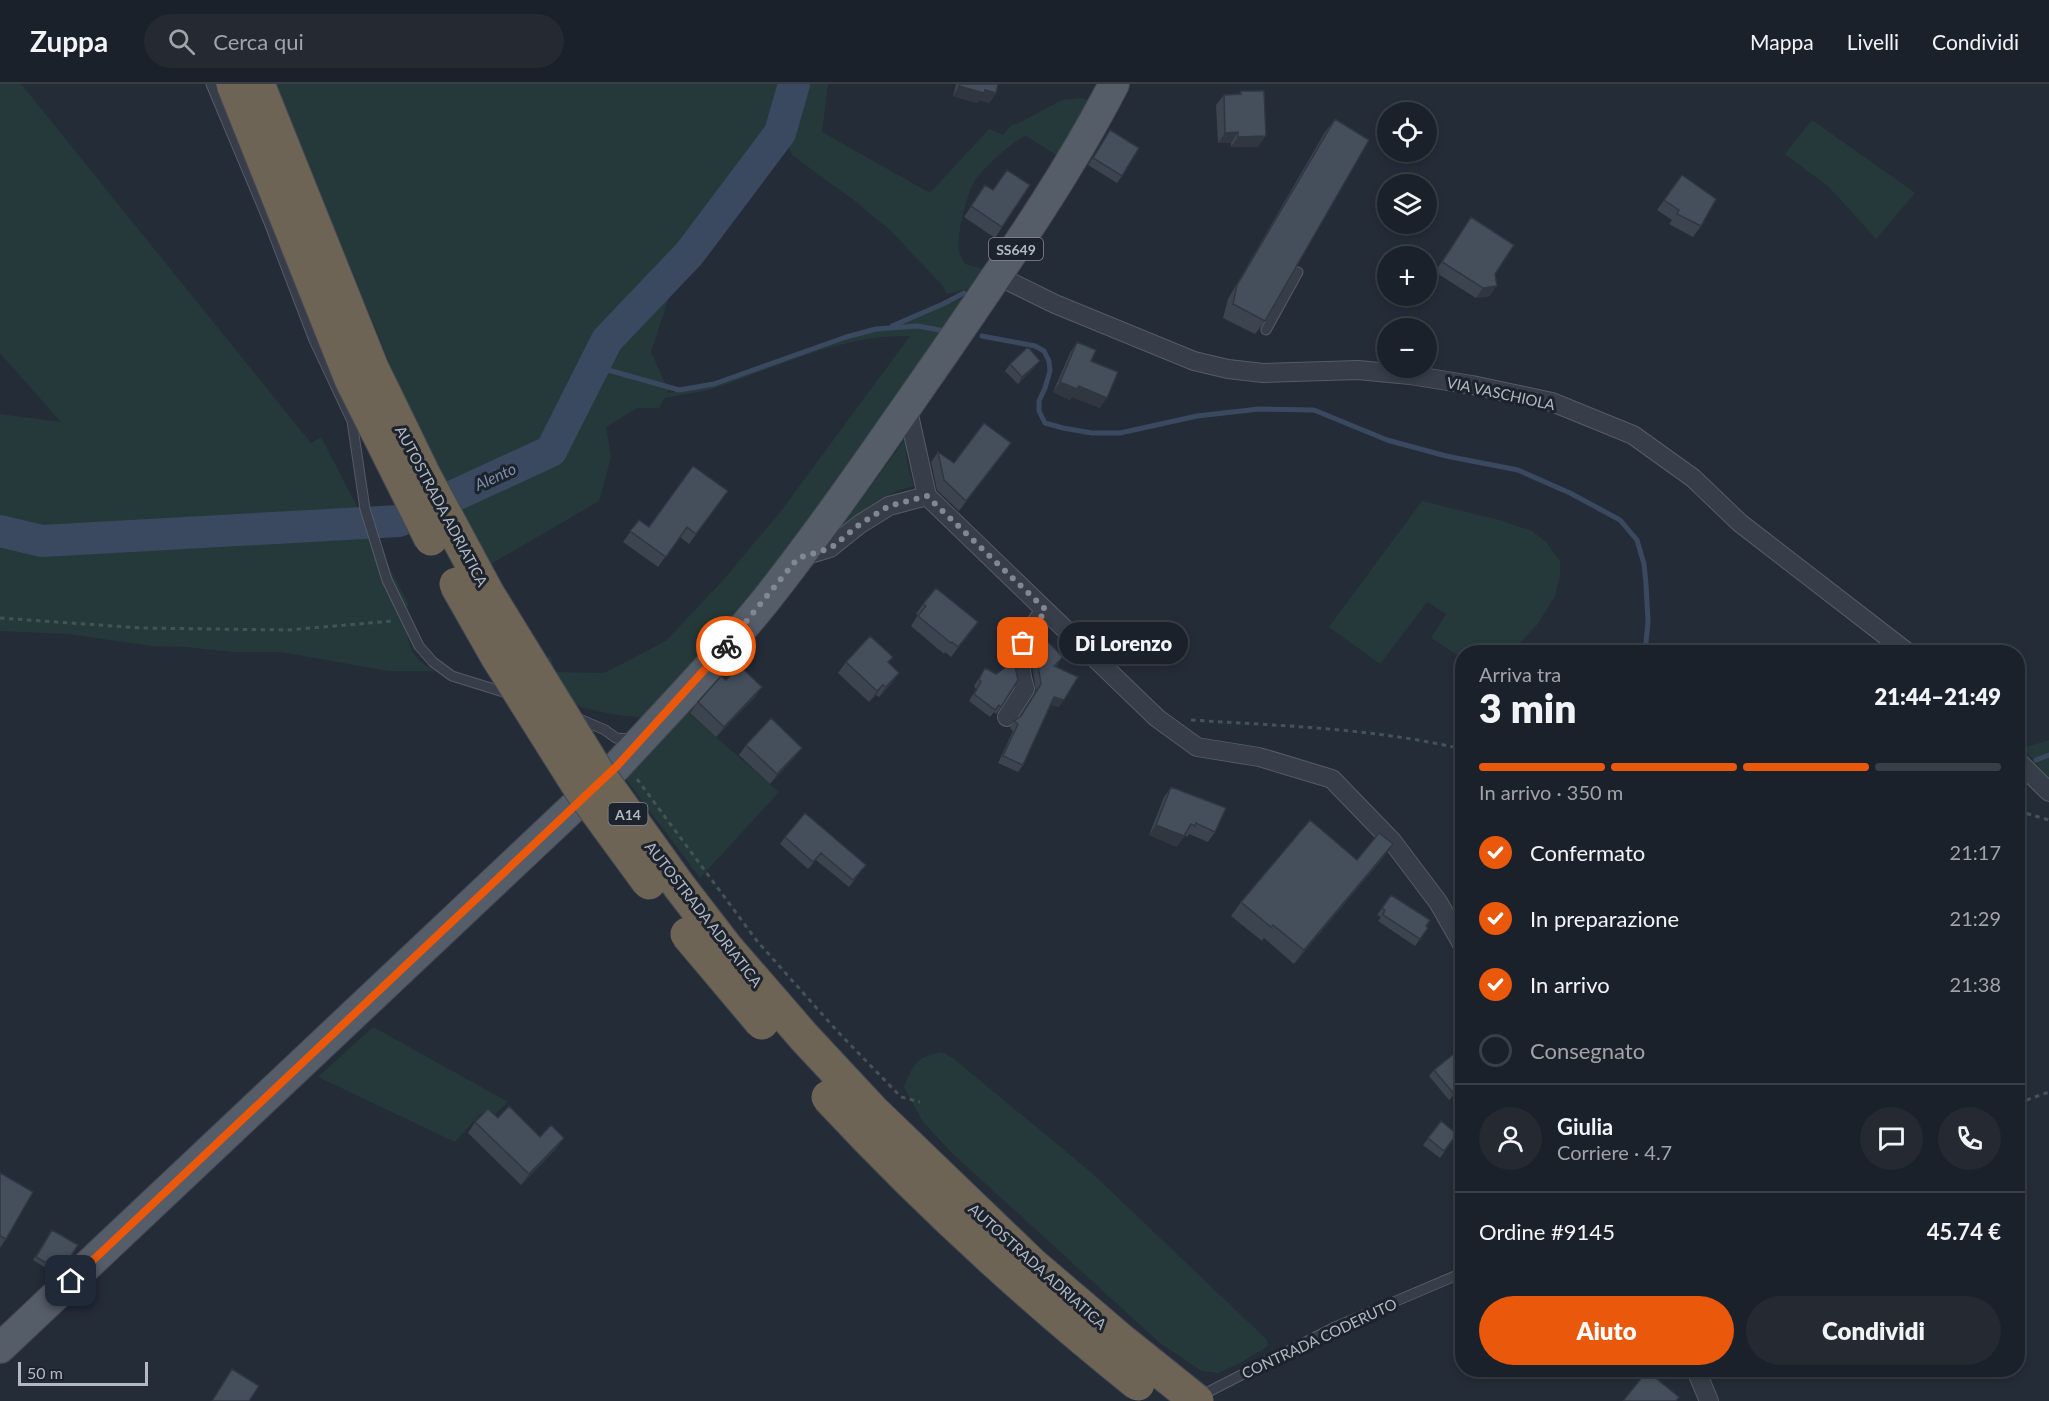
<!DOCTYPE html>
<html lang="it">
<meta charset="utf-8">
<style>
:root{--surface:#1b212a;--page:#242932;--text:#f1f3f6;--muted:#a0a3a8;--line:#393e47;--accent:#ea580c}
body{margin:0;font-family:Lato,sans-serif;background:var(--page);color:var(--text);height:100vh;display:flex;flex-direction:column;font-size:22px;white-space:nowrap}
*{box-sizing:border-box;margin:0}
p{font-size:20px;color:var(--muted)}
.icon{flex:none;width:33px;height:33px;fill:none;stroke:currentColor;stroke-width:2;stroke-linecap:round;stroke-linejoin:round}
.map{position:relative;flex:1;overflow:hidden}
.side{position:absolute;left:1455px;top:561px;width:570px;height:732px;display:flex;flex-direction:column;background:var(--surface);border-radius:24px;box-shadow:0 3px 9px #0003,0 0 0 2px var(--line)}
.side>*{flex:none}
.tools{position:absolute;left:1377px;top:18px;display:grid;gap:12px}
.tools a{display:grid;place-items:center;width:60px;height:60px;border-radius:50%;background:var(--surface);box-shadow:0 3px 9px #0003,0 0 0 2px var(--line);font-size:30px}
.scale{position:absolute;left:18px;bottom:15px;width:130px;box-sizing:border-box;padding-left:6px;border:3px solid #b2b9c4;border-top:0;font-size:16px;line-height:21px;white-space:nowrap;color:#b2b9c4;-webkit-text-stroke:4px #1c232d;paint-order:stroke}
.pin{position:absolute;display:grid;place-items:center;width:51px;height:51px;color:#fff;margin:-26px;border-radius:12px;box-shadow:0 3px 9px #0006}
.courier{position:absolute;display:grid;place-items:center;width:60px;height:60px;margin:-30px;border:4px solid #ea580c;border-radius:50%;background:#fff;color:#222;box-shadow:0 2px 8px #0007}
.bubble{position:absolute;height:42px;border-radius:21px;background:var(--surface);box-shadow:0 3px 9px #0003,0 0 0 2px var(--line);font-size:20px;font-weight:800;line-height:42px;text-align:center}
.overview em{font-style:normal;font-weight:800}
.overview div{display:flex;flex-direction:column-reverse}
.overview{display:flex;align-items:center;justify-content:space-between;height:102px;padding:0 24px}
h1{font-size:39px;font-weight:800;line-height:45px}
.bar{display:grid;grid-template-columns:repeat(4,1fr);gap:9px 6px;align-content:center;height:72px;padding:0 24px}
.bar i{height:8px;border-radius:4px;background:var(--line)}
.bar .current{background:var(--accent)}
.bar p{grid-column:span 4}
.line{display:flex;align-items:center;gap:15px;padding:0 24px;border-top:2px solid var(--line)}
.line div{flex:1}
.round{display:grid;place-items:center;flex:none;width:63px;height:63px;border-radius:32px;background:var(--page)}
ol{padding:0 24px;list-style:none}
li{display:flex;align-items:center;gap:18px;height:66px}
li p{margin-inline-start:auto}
li .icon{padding:6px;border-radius:50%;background:var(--accent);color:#fff;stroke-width:4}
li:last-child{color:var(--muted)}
li i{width:33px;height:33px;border:3px solid var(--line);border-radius:50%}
.button{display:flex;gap:12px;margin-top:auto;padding:12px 24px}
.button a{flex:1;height:69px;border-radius:36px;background:var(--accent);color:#fff;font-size:24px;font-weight:800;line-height:69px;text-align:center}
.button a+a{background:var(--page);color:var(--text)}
header{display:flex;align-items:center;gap:36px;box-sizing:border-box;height:84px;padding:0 30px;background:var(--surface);border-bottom:2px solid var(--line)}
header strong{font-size:28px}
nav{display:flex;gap:33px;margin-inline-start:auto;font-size:21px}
.search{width:420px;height:54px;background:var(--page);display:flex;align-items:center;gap:15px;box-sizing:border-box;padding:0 21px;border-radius:33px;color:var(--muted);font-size:22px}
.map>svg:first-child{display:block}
</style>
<header>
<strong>Zuppa</strong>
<div class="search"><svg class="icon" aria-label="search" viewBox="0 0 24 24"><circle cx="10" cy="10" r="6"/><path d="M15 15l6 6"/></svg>Cerca qui</div>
<nav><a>Mappa</a><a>Livelli</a><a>Condividi</a></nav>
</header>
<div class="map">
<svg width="2049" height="1317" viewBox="0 0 2049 1317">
<rect width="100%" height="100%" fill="#242c38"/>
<path fill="#26393a" d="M0,0H21L311,359L321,353L366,440L42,456L0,447V330L61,338L0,269Z
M275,0H790L778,38L784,50L798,0H828L822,48L930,109L989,45L1003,51L1011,41L1017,40L1062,16L1082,14L1096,20L1063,75L1026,52C1013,56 985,83 976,95C967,108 956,151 959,167C960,172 963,176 965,180L989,187L977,203L947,210L943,202L890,146L855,117L792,71L787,59L772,84L694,174L671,207L651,268L668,306L667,309C719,303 767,283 816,265C836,258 857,250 877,246C901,242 923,244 946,249L765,496L645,633C618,633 595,627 569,619L545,577L550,571L555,588L604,589L666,557L725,494L781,427L910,252C843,250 781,282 718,303C701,309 682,310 664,314L659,324H637L606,343L611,373L599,417L489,481L409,326Z
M1812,36L1915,109L1876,155L1829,103L1785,70Z
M974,209L948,246L919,242L892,243Z
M906,354C905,372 908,386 914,402C883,409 859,429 836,450Z
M1422,417L1499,436L1532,447L1546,458L1560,477V492L1555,512L1537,541L1511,568H1462V574L1431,554L1446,530L1427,518L1380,580L1329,543Z
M367,441L409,521L398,531C415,556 401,569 435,587H388L281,568H234L185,563L152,562L68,550L0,547V448L42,457Z
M686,627L779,708L700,794L625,694Z
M2049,656V694L2023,664Z
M373,943L508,1018L492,1033L480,1030L455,1058L318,993Z
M942,968L954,975L1093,1090L1267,1256L1268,1261L1265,1264L1238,1280L1218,1289L1202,1287L1160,1259L953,1070L923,1038L904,1003C914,979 916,973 942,968Z"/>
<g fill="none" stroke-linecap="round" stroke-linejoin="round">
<path stroke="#3a4960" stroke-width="5" d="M892,242L943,220L964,209
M982,252L1035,262L1044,267L1049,277L1050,287L1045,304L1039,317V327L1045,339L1063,344L1092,349H1120L1197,332L1259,325L1314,326L1387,356L1446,372L1518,386L1570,409L1620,436L1637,456L1644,480L1646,500L1648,538L1645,568
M594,282L679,306L714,300L846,253L876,245L917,242L945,247
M2036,676L2049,671"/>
<path stroke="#3a4960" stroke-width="32" d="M0,447L42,457L399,437L551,367L607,256L689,170L780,49L794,0"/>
<g stroke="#555c66" stroke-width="11">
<path id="lane" d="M211,0L268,136L314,256L352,337L365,425L387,496L419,562L433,578L452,592L510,610
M1266,246L1298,188
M577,634L605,646L616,654L633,655
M1210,1307L1335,1243L1462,1189"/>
</g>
<g stroke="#555c66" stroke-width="20">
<path id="street" d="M998,192L1055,220L1194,277L1228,285L1263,289L1358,286L1410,291L1472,301L1552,318L1633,351L1693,394L1740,439L1907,568
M907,322L927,412L1157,634L1197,663L1259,673L1332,695L1392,757L1438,818L1462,860
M801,473L830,464L860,440L889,422L927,412
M1007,633L1025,605C1014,569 1024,555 1045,526
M2018,677L2049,708
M1696,1286L1709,1317"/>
</g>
<g stroke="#404751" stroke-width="32">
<path id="primary" d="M0,1264L617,682C668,627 719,574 766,516C829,436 886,352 944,269C1004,181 1065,95 1114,0"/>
</g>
<path stroke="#435456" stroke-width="3" stroke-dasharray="4.5 4.5" stroke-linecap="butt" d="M0,534L141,544L288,546L393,537
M1191,636C1282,642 1373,644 1462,665
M637,695L757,857L838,948L901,1013L920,1018
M2018,727L2049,736
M2018,1019L2049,1008"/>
<use href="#lane" stroke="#373e49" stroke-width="9"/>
<use href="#street" stroke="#373e49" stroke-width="18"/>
<use href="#primary" stroke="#555d68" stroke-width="30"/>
<g stroke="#424953" stroke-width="35" stroke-linecap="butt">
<path id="highway-bridge" d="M233,0L351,295L431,455
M258,0L372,284L424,391L488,510L598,689L679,802L726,863L804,953L873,1027L1032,1180L1121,1256L1197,1317
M456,500L498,574L581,706L649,799
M687,850L762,939
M828,1013C924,1116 1028,1212 1138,1300"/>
</g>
<use href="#highway-bridge" stroke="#6e6455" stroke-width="33"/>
</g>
<path fill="#3b444f" d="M956,0H998L996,9L989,19L979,16L977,19L953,12Z
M1241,7L1258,63H1231V59H1218L1216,21L1224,11L1239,10Z
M1335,35L1265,237L1255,250L1223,234L1228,215L1325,48Z
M1110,46L1122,92L1117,99L1088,81Z
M1682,91L1701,142L1693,153L1669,140L1672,136L1657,126Z
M985,101L993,106L1030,101L995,154L964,133Z
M1471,133L1495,190L1490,212L1476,214L1435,188Z
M1077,258L1091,277L1100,324L1072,313L1070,316L1053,308L1070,269Z
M1010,280L1035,283L1018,300L1005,287Z
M938,368L954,379L1004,369L959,427L937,406L931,378Z
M728,407L689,460L680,453L658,483L623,458L639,436L649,443Z
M923,520L971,548L951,573L945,568L944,570L911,542L918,531L916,530Z
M1042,552L1058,580L1055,583L1059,623L1051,621L1023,681L1018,688L998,679L1013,647L1010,644L1014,637L1020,633L1036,607L1032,581L1037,559Z
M846,578L888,579L899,589L892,599L879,613L876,611L869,618L838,589Z
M985,584L1001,623L996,630L994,628L990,633L969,617L976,605L974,602Z
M726,596L762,603L755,613L716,653L690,629L698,618Z
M746,661L802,664L794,674L770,700L739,671Z
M1171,703L1215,748L1208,758L1189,750L1187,753L1185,751L1177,763L1149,751L1164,713Z
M785,753L866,781L849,803L816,776L808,785L780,760Z
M1383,774L1294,880L1264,854L1262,857L1231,832L1241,818L1357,776Z
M1391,811L1426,842L1428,844L1415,862L1378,837L1381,833L1377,831Z
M1462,966V1006L1449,1016L1429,992L1434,986Z
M498,1034L540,1053L557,1064L521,1101L468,1049L475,1038Z
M1441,1037L1457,1050L1440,1074L1423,1061Z
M0,1089L6,1155L0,1164Z
M52,1146L69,1176L54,1189L33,1176Z"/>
<path fill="#303740" d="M959,2L985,6L996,9L989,19L979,16L977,19L953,12Z
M1238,48L1231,59H1218L1225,49Z
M1266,52L1258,63H1231L1238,53Z
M1497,202L1490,212L1476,214L1483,204Z
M1040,277L1035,283L1018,300L1022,293Z
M1060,298L1079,302L1107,314L1100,324L1072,313L1070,316L1053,308Z
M1011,359L1004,369L959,427L966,417Z
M978,538L971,548L951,573L958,563Z
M899,589L892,599L879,613L886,603Z
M883,601L876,611L869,618L877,607Z
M762,603L755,613L716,653L724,643Z
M1054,613L1064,616L1059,623L1049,620Z
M802,664L794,674L770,700L777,690Z
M1156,741L1184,752L1177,763L1149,751Z
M1393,760L1383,774L1294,880L1304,866Z
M1462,1003V1006L1449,1016L1454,1010Z
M564,1054L557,1064L521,1101L529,1090Z"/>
<path fill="#454f5c" stroke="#303740" stroke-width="1.5" d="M960,0H998L996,9L985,6L984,9L959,2Z
M1241,7H1264L1266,52L1238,53V48L1225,49L1224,11L1241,10Z
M1335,35L1369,56L1265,237L1233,220L1237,201Z
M1110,46L1139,64L1122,92L1093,74Z
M1007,86L1030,101L1002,143L971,122L985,101L993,106Z
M1682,91L1716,115L1701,142L1677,130L1679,126L1664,116Z
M1471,133L1514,161L1495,190L1497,202L1483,204L1442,178Z
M1077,258L1096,266L1091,277L1118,288L1107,314L1079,302L1077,305L1060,298Z
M1028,263L1040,277L1022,293L1010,280Z
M984,339L1011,359L966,417L944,396L938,368L954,379Z
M693,382L728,407L696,450L687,443L666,473L630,447L639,436L649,443Z
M936,504L978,538L958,563L952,558L951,559L918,532L926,522L923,520Z
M870,552L893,573L888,578L899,589L886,603L883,601L877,607L846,578Z
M1042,552L1063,573L1054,582L1078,593L1064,616L1054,613L1023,681L1003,672L1018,640L1014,637L1021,632L1041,600L1037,574Z
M1010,580L1015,582L1018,596L1001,623L999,621L995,626L974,610L981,598L979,595L985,584L996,590Z
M740,582L762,603L724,643L698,618L721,592L726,596Z
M771,634L802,664L777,690L746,661Z
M1171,703L1226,724L1215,748L1196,739L1195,742L1191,740L1184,752L1156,741Z
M805,729L866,781L853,796L821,769L813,778L785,753Z
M1310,736L1357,776L1379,749L1393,760L1304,866L1273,841L1271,843L1241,818Z
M1391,811L1430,836L1426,842L1428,844L1420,855L1383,831L1385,826L1382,824Z
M1461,964L1462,966V1003L1454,1010L1434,986Z
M509,1022L540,1053L551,1041L564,1054L529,1090L475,1038L488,1025L498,1034Z
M1441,1037L1457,1050L1444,1067L1428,1054Z
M0,1089L33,1108L6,1155L0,1152Z
M52,1146L78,1161L71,1172L57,1185L36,1173Z
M232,1285L259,1302L249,1317H212Z
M1647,1287L1679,1313L1676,1317H1623Z"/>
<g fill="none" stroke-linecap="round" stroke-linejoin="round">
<path stroke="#808893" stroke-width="6" stroke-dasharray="0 10.8" d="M726,562L798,474L831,464L860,440L889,422L927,412L1046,526L1023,559"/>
<path stroke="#ea580c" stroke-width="8" d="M71,1197L617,682L726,562"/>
</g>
<g text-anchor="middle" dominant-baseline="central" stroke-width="6" stroke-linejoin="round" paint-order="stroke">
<g fill="#1c232d" stroke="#858c97" stroke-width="1.5">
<rect x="989" y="154" width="54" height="22" rx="4.5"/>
<rect x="608.5" y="719" width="39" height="22" rx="4.5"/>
</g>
<g font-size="14" font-weight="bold" fill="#b2b9c4">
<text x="1016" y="165">SS649</text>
<text x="628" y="730">A14</text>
</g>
<g font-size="15" fill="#b2b9c4" stroke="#1c232d">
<text transform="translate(1501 309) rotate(12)">VIA VASCHIOLA</text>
<text transform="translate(442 422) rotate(62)">AUTOSTRADA ADRIATICA</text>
<text transform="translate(704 830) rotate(52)">AUTOSTRADA ADRIATICA</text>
<text transform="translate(1038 1182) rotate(42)">AUTOSTRADA ADRIATICA</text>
<text transform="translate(1319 1254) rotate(-25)">CONTRADA CODERUTO</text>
</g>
<g font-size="16" font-style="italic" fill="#7c8faa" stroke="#1c232d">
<text transform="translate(495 392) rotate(-25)">Alento</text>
</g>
</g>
</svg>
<div class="tools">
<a><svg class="icon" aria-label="locate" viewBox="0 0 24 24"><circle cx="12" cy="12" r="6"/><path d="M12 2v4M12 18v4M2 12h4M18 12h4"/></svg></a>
<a><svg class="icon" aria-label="layers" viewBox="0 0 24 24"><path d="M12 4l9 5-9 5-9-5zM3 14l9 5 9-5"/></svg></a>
<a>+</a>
<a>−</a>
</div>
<div class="scale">50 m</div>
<div class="pin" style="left:1023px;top:559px;background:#ea580c"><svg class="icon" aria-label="bag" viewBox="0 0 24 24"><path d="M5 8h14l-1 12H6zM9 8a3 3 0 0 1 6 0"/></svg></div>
<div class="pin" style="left:71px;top:1197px;background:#1f2937"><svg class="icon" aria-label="home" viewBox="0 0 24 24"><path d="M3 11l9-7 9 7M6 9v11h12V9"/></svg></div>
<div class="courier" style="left:726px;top:562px"><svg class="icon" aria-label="bike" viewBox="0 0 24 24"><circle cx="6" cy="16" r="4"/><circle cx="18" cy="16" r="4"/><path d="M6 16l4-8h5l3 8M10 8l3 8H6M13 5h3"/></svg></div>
<div class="bubble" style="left:1059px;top:538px;width:129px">Di Lorenzo</div>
<section class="side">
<div class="overview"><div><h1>3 min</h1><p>Arriva tra</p></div><em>21:44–21:49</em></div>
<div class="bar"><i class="current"></i><i class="current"></i><i class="current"></i><i></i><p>In arrivo · 350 m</p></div>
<ol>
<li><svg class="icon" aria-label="check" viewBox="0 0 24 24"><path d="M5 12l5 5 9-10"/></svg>Confermato<p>21:17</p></li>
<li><svg class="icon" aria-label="check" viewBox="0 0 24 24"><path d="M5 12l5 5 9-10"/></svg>In preparazione<p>21:29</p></li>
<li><svg class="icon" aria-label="check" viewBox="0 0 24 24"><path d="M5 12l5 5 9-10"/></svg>In arrivo<p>21:38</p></li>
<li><i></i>Consegnato</li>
</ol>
<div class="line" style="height:108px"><a class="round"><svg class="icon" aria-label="person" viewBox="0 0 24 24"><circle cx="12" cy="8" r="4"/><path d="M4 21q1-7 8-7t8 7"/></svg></a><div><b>Giulia</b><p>Corriere · 4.7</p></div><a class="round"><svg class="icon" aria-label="chat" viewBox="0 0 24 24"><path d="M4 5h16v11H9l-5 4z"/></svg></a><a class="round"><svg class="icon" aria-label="phone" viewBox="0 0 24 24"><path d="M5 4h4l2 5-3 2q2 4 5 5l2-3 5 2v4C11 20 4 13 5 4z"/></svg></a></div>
<div class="line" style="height:78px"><div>Ordine #9145</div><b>45.74 €</b></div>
<div class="button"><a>Aiuto</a><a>Condividi</a></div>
</section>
</div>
